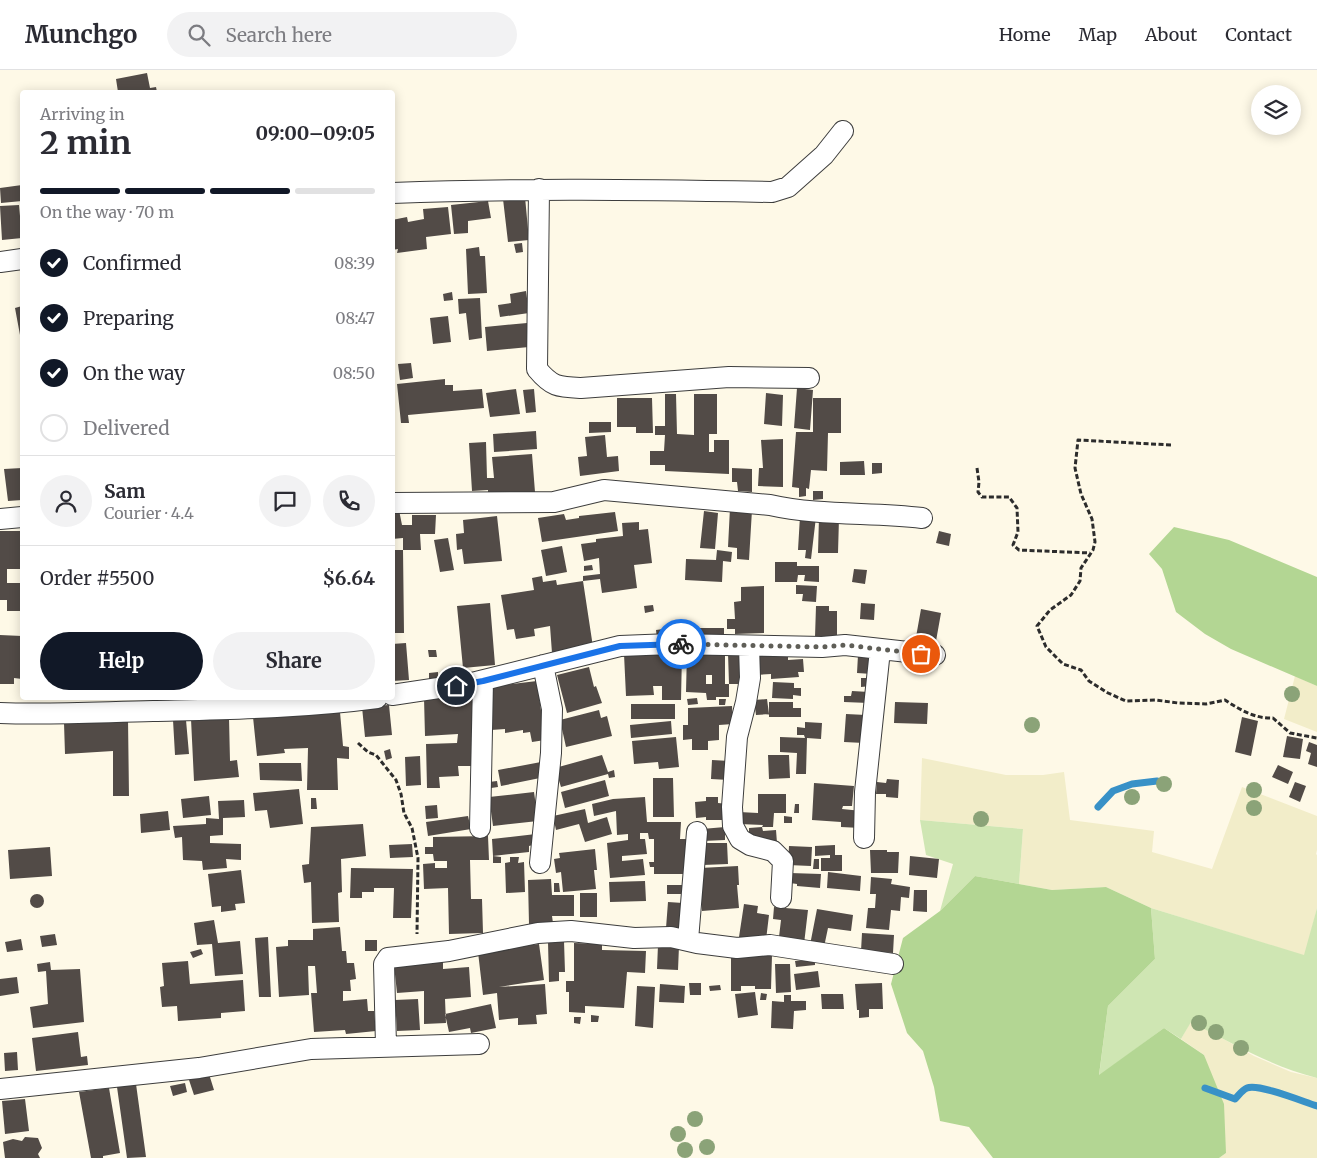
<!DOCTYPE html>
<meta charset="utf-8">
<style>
:root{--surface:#fff;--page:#f2f2f3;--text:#2b2b33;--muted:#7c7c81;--line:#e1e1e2;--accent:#111827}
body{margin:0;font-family:Merriweather,serif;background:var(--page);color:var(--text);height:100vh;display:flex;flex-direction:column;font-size:19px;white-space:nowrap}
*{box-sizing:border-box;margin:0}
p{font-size:16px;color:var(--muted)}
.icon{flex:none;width:28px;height:28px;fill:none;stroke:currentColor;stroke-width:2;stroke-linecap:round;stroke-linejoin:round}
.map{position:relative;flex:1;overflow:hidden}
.sheet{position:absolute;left:20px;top:20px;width:375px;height:610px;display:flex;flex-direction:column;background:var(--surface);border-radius:5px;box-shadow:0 2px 12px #0003}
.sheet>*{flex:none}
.tools{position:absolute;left:1251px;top:15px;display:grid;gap:10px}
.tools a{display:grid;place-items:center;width:50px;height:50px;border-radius:50%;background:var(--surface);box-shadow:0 2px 12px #0003;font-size:25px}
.pin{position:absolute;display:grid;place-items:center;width:42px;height:42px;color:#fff;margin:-21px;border:2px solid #fff;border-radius:50%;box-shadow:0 1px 5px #0007}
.courier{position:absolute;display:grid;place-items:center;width:50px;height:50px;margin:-25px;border:4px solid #1a73e8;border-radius:50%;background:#fff;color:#222;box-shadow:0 1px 6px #0007}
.headline em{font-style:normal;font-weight:700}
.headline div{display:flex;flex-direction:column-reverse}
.headline{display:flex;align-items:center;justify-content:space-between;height:85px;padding:0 20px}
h1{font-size:32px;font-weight:700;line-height:38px}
.bar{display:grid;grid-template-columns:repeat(4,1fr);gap:8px 5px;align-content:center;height:60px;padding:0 20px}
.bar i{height:6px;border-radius:4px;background:var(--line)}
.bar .current{background:var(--accent)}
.bar p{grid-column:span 4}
.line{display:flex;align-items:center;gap:12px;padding:0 20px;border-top:1px solid var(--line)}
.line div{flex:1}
.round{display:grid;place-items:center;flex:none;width:52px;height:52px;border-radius:26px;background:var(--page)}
ol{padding:0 20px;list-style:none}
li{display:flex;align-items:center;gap:15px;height:55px}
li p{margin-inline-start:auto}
li .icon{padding:5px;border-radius:50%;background:var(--accent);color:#fff;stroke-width:4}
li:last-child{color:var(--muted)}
li i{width:28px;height:28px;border:2px solid var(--line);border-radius:50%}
.action{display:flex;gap:10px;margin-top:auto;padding:10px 20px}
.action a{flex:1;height:58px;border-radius:30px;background:var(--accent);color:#fff;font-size:20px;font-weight:700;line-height:58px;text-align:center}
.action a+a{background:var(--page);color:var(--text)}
header{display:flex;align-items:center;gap:30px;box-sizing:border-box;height:70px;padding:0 25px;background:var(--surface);border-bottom:1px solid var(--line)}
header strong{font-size:24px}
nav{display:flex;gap:28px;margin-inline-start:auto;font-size:18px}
.search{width:350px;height:45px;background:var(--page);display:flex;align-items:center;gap:12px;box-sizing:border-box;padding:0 18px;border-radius:28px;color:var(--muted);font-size:19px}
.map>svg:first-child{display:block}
</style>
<header>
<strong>Munchgo</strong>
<div class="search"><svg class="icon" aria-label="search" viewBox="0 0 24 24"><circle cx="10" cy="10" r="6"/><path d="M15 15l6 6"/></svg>Search here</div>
<nav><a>Home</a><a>Map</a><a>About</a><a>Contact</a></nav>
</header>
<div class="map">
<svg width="1317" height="1088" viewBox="0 0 1317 1088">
<rect width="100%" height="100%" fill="#fef9e7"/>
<path fill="#f2edc9" d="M1295,606L1317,616V662L1284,649Z
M922,688L1006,705H1043L1064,702L1070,750L1154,761L1152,782L1212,799L1242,717L1317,746V780L1316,784L1317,785V838L1305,886L1151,838L1106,817L1052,820L1019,814L1023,759L920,750Z
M1191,951L1254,986L1291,1002L1317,1008V1088H1219L1226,1083L1204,985L1181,969Z"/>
<path fill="#cfe6b3" d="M920,750L1023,759L1019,814L975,806L940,841L953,794L926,785Z
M1151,838L1304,885L1317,838V1008C1271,996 1233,974 1191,952L1181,969L1164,958L1099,1006L1108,936L1155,889Z"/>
<path fill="#b3d693" d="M1174,457L1229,470L1317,507V616L1231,579L1205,564L1176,542L1162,499L1149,484Z
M975,806L1052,820L1106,817L1151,838L1155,889L1108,936L1099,1005L1164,958L1204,985L1224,1034L1226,1083L1219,1088H993L969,1057L940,1051L934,1017L923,981L907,963L891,914L903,868L940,841Z"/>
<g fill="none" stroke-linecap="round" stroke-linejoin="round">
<path stroke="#3891c7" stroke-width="7" d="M1098,737L1113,721L1132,714L1157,711
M1205,1018L1235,1029C1239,1025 1242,1020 1247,1018C1258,1013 1304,1032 1317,1036"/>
</g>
<path fill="#524b47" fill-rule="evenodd" d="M147,3L150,18L156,17L157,22H118L116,9Z
M22,115V131L1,133L0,118Z
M525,127L529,170L508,172L503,129Z
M488,131L491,148L468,151V163L454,164L451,135Z
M19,135L22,168L2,170L0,136Z
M448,137L451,164L426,167L427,179L397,183L398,179L392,180V150L407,147L408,152L424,149L423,139Z
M522,173L523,182L516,183L514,174Z
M479,177L480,186H485L487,223L468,224L466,179Z
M526,221L529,243L500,247L498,235L511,233L510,224Z
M452,222L453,230L444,231L443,224Z
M480,228L482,268L469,270L466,243L459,244L458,229Z
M22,236V265H20L15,238Z
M448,246L451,272L433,274L430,248Z
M527,253L529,277L487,281L485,257Z
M411,293L413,308L400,310L398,294Z
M445,309V315H453V321L482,319L484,338L408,345L409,353H401L397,314Z
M797,318L813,320L810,360L794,358Z
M516,319L520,344L490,347L486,323Z
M534,319L536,342L526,343L523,320Z
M766,323L783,325L782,356L764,354Z
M665,324H676L677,364L694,365V324H717V364H709V382H714V370H729V404L665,401V395H650V381H664L665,365H655V356H665Z
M617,328H652L653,363H636V357H617Z
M813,328H841V363H828L827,401L811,400L809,419L806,418V426L799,427V418L792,417L796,362H813Z
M589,352H611V362L589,363Z
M536,361L537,379L494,382L493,364Z
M605,365L607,387L618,386L619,401L580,406L578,387L587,386L585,367Z
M783,369V417L758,416L759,398H763L761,370Z
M486,372L487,408H494L492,387L532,384L535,422L488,426V420L472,421L469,373Z
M864,391L865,405H840V392Z
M872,393H882V403L872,404Z
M22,398V430L8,431L4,399Z
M732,398L752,399V422L738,421L737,412H732Z
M813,421H823V429L813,430Z
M730,438L752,440L749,490L737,489V478L728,477Z
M399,440L402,455H412V445H436L435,464H420L421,480H403V468L392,469V441Z
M704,441L718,443L715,479L700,478Z
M615,442L618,461L542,472L538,448L564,444L566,450L579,448V446Z
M497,446L502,491L464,494L462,479L457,480L456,464L464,463L463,450Z
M800,446L816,447L811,489L805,488L806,480H798Z
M819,447L839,448L838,483H818Z
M639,452V460L648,459L652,493L634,495L637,518L602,523L600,509L583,511L593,577L552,583L550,556L534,559L535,566L516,569L514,559L507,560L501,525L534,520L532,508L542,506L543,512L556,510L557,515L583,511V506L600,504L599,488L584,491L581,474L596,472V469L623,466L622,453Z
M0,461H22V499H7V513H22V541H7V530H0Z
M939,461L951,464L949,476L936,473Z
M448,468L454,500L440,502L434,470Z
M562,476L567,502L546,506L541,480Z
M392,480H403L404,563H392Z
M717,480L732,482L731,492L723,491L722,512L685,510L686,489L716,490Z
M775,492H797V496H819V512L804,511L805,505H798L797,512H775Z
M592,495L593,500L584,501V496Z
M854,499L867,500L865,514L852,512Z
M796,515L817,516L816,532L802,531L803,524H796Z
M764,516V563L735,564V559H727V549H735L734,532L741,531V517Z
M490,533L495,595L463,598L457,536Z
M861,533L875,534L874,550L860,549Z
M653,535L654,541L645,543L644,536Z
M816,536H829V541H837V567H815Z
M921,539L941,543L936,571L916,567Z
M671,558L672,567L657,569L656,560Z
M697,558H724V568L698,567Z
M0,565L22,566V609L14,608V614H0Z
M406,573L409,610L392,611V574Z
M428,580H436L437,587H429Z
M687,581L725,585V614H729V627H716V630H707L706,623L686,622ZM706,605H712V614H706Z
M773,581L774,587L788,586V590L803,589L804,602H798L799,607L771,609V604L755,605L759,582Z
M744,582L745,614H729L728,583Z
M682,583L681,630H662V616H653L654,625L626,626L624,584Z
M858,585H873L872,604L857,603Z
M589,597L594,617L596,616L602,633L567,643L557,605Z
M438,602V608L429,609V603Z
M861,608H871V616L861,617Z
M537,611L545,670L532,672L530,662L523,663V660L505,663V659L491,660L486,617Z
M773,612L794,613V618H801V626L793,625V629L772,628Z
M852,621L869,622V633L844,632V626H851Z
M476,622L473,696H458L459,706L439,707L440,718H427L426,674L457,673L458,664L425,666L424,628L458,626V623Z
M697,628L698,634L688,635L687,629Z
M719,629H726L725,635H719Z
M767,629L769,644L756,645L754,630Z
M769,632H793V638H801V647H769Z
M895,632L928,633L927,654L894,653Z
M631,634H675V649H631Z
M389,635L392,665L365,667L362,637Z
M732,636L733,654L719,655V670L708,671V680H692V669L683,670V655H688V638Z
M599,640L601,648L607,646L612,666L566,677L560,650Z
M340,642L343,676L349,677V689L337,688L338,720H307L308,678L284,679L285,683L257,686L253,647Z
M846,644L866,645L864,673L844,672Z
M1242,647L1258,651L1251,686L1235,682Z
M229,648L230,691L237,690L239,707L194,711L191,649Z
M128,649L129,726H113V681L65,684L64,653Z
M173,650H186L189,684L175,685Z
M671,651L672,664L631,668L630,655Z
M805,652L822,653L821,669L807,668L806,704H796L797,683L780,682V667L805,668L804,665H797V657L805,658Z
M1287,666L1303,669L1300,689L1283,687Z
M676,667L679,697L659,699L658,692L634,694L632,671Z
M1309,672L1317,675V697L1308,694L1311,683L1306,681Z
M390,679L392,688L386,690L384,681Z
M602,685L608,702L614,700L615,707L609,708L608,704L561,717L555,698Z
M768,685H789L790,708L769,709Z
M420,686L421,715L406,716L405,687Z
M712,690L730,691L729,710L711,709Z
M541,692L545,707L501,716L498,700Z
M259,693H301L302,711L260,710Z
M1278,695L1293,702L1288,714L1272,707Z
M653,708H673L674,747H653Z
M887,709L899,710L898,728L886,727V724H876L877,712L886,713Z
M605,710L609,726L565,738L561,722Z
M497,711L498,717L491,718L489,712Z
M1295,712L1306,716L1300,732L1289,727Z
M814,713L854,716L852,736H843L842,739L862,741L861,758L841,757V752L812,750Z
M299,719L303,754L270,758L267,740L255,741L253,723Z
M534,722L538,751L493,756L489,727Z
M758,724H786V743H774L773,757H762L763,755L739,754V742L758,743Z
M209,726L211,745L183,748L181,729Z
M645,727L647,752H681L680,769H689V804H654V797H650L649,792H654V769H649L648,763H640V769H645L647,784L622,786V791L643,789L645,805L610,808L607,773L628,770V764L617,765L616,741L594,746L592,734L613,729Z
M706,727H718V733L728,734V750H706V747L696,748L695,732L706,731Z
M311,728H316L317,739H311Z
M244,730L245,747L223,748V765L210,766V773L241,774V790L226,789L227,798L203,800L202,791L183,790L182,767L175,768L173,756L206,754V748L219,749L218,731Z
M795,734H799V743H794Z
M437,735L438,748L426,749L425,736Z
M585,739L588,753L607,747L612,764L585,772L579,754L556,760L553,746Z
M168,741L170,760L141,763L140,744Z
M468,746L471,759L428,766L426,752Z
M784,746L792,747V753H784Z
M363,754L366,786L341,789L342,822L338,823L339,852L312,853L311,812L304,813L302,795L309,794L311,757Z
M725,757V770L703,771L702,759Z
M762,757L763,761L776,760L777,773L749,771V758Z
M536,764L537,774L529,776V782L493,786L492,769Z
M488,766L489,790H470L471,829H482L483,863L449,864L448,818L424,819L423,794L435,793V798H447V791H434L433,784H425V777H433V767Z
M702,773H727L728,794L703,795Z
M412,774L413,787L390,788L389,775Z
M835,775V785H842V801H821V788H830V785L815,786V776Z
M789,776L812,777L811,796L788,795Z
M50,777L52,806L10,809L8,780Z
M595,779L597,800H594L596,819L563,822L561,802L556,803L554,789L560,788L559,783Z
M870,780H887V782H899L898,803H871Z
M493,786L501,787V793H493Z
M910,786L939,789L937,808L909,805Z
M510,787H519L518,793L524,792L525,822L506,823L505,793L510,792Z
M814,789H819V799H813Z
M738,796L739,815H737L739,838L702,841L700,798Z
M351,798L413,799L411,848H393L394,818H374V822H362V828H350Z
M241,800L245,833L235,834L236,840L221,842V836L212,837L208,804Z
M828,802L861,806L860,821L827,818Z
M790,803L821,804L820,818L797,816V814L790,813Z
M871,807L892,809L891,814L910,817L909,828L901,827L900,841L891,840L889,860L866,858L868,838H875L876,824H870Z
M551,809L552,825H574V846H552L553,853L529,854L528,810Z
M645,811L646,831L610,832L609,812Z
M554,813H559L560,822H554Z
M667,815H684V824H667Z
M914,820H927V842L913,841Z
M580,823H597V847H580Z
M30 831a7 7 0 1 1 14 0a7 7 0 1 1-14 0Z
M668,832L683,833L681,859L666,858Z
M744,834L758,836L757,843L769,845L766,870L739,867Z
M774,837L808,840L804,874L790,872V868L779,867L781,850L773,849Z
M817,839L853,845L851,861L828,858L824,877L810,875Z
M214,850L218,873L240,871L243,904L215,906L212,874L197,875L194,853Z
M340,857L342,881H346L347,893H354L356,909L350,910L351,921H343V931L367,929L368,941H374L376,961L346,964L345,960L314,962L311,923H317L315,896H308L309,925L279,927L276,877L288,876V870H313V859Z
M862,863L894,865L893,883L861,881Z
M55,864L57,875L42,877L40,866Z
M268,867L271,927H259L255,868Z
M21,869L23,880L7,882L5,872Z
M365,870H377V881H365Z
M564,871L565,902H559V911L549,912L548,872Z
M574,873L602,874V880L646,881L645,903L627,902L624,938L585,936V943L569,942V922H566V911H574Z
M539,874L544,910L499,917L545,914L547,944L536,945L537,954L518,955V948L499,950L497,923L483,925L478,882Z
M658,875L679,876L678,900L657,899Z
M201,879L203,884L193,888L190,882Z
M731,884L772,885L771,919H755V916H741V921H731Z
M815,889V895L796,897L795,891Z
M443,890V899L469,897L471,927L445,929L446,953L424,954V921L397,923L394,895Z
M188,891L190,914L243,910L245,941L221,943V948L178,951L177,936L162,937L160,917L164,916L162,893Z
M50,892L51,900L80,899L84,952L33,958L30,937L48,934L46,901L38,902L37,894Z
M775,894H790L791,922L776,923Z
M818,901L820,917L796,920L794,904Z
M17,907L19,923L0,926V909Z
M689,913H701V925H690Z
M882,913L883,939H869V947L859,948V940H857L855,914Z
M660,914L685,916L684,933L659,932Z
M720,915L721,920L710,921L709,916Z
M637,916L655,917L653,958L635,956Z
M755,922L758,945L738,948L735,924Z
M761,923L767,924L766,930H760Z
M821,924H843L844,939H822Z
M784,925H791V931H806V940L794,941L793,959L771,958L772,931L784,932Z
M418,929L420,960L397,961L395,930Z
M491,934L496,958L471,963L470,958L449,962L445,944Z
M591,945L599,946L598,952H591Z
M574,947H581L580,954L574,953Z
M78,962L81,987L87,986L88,995L36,1001L32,968Z
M17,982L18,1000L5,1001L4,983Z
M209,1004L214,1020L194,1025L189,1010Z
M185,1013L187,1022L173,1026L170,1016Z
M136,1014L146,1087L127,1088L117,1017Z
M109,1018L120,1083L103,1086V1088H91L79,1022Z
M25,1029L29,1061L5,1064L2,1031Z
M25,1067L38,1068L42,1078L38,1084L40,1088H5L3,1072L13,1069L22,1071Z"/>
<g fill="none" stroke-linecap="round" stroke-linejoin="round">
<g stroke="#3d3d3d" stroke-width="22">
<path id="street" d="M539,119L537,299C552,317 558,317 581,318L729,307L809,308
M392,123C519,118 645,120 772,122L788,117L824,85L843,61
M0,192L22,189
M392,433L554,432L604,420L770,435C819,446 871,442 922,448
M0,449L22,447
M749,576L750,608L746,632L737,667L732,737L733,756L740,769L750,775L773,781L783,791L781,828
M392,625L472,613L620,576L671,574L822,577L845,575L935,585
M0,643C51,645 102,642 153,641C228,639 303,638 377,628
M480,758L483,611
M864,768L865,722L880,580
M540,793L551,683L552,639L543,595
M688,870L697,762
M386,976L384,894L388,888L449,881L538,863L571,861L634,868L671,867L697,873L737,878L770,875L893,894
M0,1019L199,998L311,979L479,974"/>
</g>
<path stroke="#2c2c2c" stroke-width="3" stroke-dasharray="5 2.5" stroke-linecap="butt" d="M1171,375L1078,370L1075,398L1081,424L1092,449L1095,472L1093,480L1081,498L1080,511L1071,525L1050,540L1037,556L1046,577L1063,594L1081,600L1089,611L1108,623L1126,631L1156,630L1178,633L1206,634L1225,630C1240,640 1256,649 1273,648L1290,663L1317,668
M977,398L979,412L978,422L982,427H1009L1017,438L1018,462L1013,475L1019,480L1090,483
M358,673L368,682L376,685L396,710L401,724L404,743L412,758L418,788L417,864"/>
<use href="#street" stroke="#fff" stroke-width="20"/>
</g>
<g fill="#8ba378">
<circle cx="1292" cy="624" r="8"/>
<circle cx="1032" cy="655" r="8"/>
<circle cx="1164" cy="714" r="8"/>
<circle cx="1254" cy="720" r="8"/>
<circle cx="1132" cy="727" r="8"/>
<circle cx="1254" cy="738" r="8"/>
<circle cx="981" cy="749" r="8"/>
<circle cx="1199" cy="953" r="8"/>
<circle cx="1216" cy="962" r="8"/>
<circle cx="1241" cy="978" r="8"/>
<circle cx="695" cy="1049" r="8"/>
<circle cx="678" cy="1064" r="8"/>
<circle cx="707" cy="1077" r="8"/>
<circle cx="685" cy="1080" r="8"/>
</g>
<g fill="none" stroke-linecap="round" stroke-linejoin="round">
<path stroke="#5f5e57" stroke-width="5" stroke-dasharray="0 9" d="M681,574L822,577L845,575L921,584"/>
<path stroke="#1a73e8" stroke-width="6" d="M456,616L483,611L620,576L681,574"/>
</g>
</svg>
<div class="tools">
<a><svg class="icon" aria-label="layers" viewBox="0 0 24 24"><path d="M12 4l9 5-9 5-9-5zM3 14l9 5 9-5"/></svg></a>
</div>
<div class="pin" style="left:921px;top:584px;background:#ea580c"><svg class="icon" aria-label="bag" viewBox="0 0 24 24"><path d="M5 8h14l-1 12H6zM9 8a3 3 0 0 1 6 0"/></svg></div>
<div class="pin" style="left:456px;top:616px;background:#1f2937"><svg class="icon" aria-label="home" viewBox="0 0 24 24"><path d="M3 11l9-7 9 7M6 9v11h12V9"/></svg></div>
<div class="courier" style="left:681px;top:574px"><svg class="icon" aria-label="bike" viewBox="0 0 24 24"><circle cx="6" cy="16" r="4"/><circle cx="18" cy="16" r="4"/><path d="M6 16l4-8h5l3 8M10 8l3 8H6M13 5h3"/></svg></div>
<section class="sheet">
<div class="headline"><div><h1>2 min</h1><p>Arriving in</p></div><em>09:00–09:05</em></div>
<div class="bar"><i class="current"></i><i class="current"></i><i class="current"></i><i></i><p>On the way · 70 m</p></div>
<ol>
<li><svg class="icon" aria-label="check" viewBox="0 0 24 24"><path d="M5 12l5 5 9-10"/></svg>Confirmed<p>08:39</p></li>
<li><svg class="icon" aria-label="check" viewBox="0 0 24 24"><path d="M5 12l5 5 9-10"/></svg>Preparing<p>08:47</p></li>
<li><svg class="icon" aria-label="check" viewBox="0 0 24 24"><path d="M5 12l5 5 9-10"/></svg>On the way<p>08:50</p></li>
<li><i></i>Delivered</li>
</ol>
<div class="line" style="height:90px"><a class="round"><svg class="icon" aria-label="person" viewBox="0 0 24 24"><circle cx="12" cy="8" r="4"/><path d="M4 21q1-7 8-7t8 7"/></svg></a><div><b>Sam</b><p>Courier · 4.4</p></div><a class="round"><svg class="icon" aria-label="chat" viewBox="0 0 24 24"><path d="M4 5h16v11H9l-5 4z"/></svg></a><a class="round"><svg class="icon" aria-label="phone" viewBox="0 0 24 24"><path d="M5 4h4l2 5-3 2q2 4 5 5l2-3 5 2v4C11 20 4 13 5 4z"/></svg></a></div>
<div class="line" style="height:65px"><div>Order #5500</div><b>$6.64</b></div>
<div class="action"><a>Help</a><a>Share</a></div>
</section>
</div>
